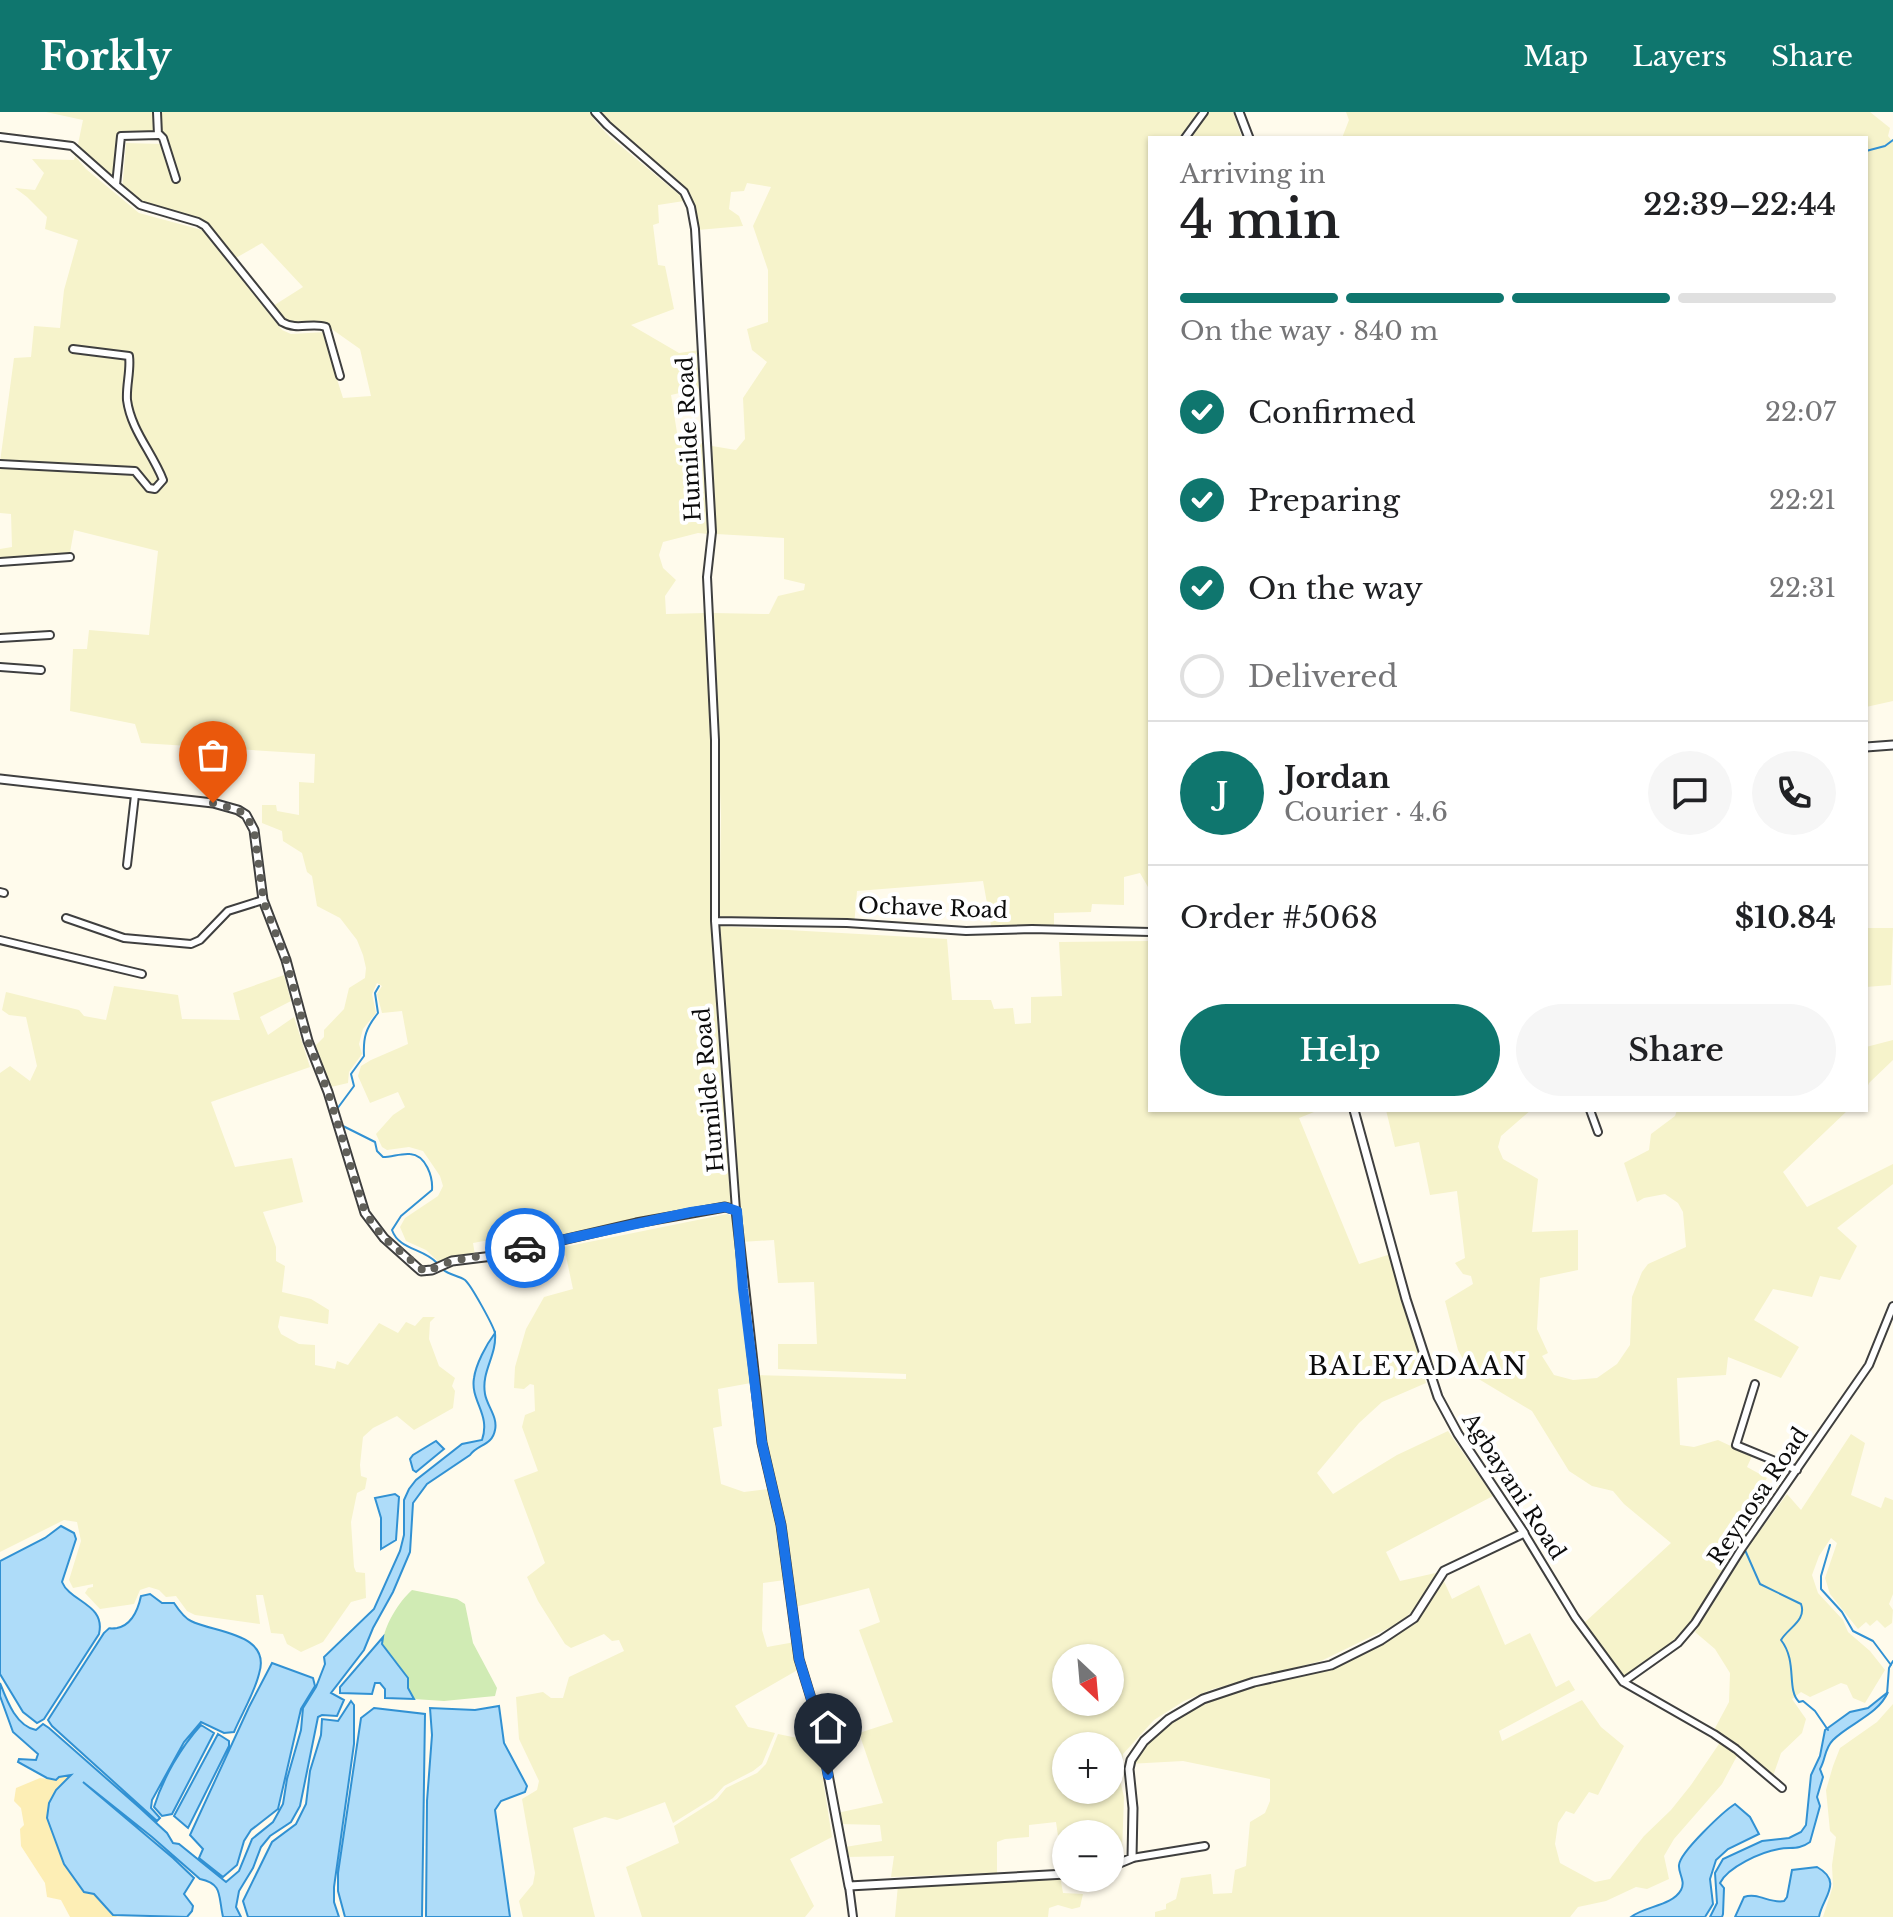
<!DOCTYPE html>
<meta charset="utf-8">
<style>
:root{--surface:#fff;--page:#f6f6f6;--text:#202124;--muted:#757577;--line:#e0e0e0;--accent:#0f766e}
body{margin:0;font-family:"Libre Baskerville",serif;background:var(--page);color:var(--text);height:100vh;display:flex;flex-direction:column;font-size:30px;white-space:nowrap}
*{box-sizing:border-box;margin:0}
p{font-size:26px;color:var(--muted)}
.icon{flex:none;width:44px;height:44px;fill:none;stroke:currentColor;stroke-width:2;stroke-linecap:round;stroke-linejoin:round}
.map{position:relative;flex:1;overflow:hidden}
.sheet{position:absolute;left:1148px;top:24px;width:720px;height:976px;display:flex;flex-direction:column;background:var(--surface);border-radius:0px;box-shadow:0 2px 6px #0004}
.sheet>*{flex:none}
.needle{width:52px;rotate:154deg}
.fabs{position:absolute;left:1052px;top:1532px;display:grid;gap:16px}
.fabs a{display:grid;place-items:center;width:72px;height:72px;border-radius:50%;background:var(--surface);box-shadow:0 2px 6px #0004;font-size:40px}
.pin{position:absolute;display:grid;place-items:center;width:68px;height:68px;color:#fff;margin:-82px -34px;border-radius:50% 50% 50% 0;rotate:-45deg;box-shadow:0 0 8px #0007}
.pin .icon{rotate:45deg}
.courier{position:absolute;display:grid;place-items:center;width:80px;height:80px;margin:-40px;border:6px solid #1a73e8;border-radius:50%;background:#fff;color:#222;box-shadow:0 2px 10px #0007}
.overview em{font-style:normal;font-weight:600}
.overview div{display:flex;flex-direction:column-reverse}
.overview{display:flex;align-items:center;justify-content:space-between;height:136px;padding:0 32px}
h1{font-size:52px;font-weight:600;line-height:60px}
.bar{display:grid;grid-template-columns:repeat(4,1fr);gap:12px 8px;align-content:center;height:96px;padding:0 32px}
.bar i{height:10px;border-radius:6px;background:var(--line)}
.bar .selected{background:var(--accent)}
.bar p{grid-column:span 4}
.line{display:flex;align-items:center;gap:20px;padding:0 32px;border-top:2px solid var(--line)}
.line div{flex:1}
.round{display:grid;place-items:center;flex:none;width:84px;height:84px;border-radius:42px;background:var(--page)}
ol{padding:0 32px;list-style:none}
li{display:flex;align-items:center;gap:24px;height:88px}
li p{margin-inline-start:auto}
li .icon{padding:8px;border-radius:50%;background:var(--accent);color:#fff;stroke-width:4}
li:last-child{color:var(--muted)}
li i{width:44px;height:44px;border:4px solid var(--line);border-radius:50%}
.cta{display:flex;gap:16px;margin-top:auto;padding:16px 32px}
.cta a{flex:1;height:92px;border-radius:48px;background:var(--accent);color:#fff;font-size:32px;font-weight:600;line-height:92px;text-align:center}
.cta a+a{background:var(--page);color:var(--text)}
header{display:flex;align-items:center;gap:48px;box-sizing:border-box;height:112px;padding:0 40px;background:var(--accent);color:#fff}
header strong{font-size:38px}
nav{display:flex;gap:44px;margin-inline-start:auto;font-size:28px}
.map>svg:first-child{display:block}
</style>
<header>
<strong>Forkly</strong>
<nav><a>Map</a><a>Layers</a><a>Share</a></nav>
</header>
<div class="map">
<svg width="1893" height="1805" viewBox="0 0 1893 1805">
<rect width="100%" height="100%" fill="#fffbec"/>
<path fill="#f6f3cb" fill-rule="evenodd" d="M46,0H154L157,25H120L116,76L77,37L83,8Z
M161,0H590L595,9L610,25L682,85L684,89L658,93L659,111L653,113L658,153L665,154L674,197L631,213L679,241L700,238L701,276L671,283L678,327L705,332L708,422L698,421L663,430L659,443L663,456L676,468L665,484L666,502L705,501L714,655L712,813L734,1088L732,1097L616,1117L503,1144L500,1126L473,1131L476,1149L443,1154L426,1138L406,1129L400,1115L405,1106L438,1084L443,1074L440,1064L423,1039L409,1035L387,1038L382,1035L376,1022L393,1003L405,995L398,980L370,991L358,964L361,954L371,948L408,932L402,899L382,901L377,882L382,874L377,871L372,882L376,901L363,917L359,932L362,942L349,960L348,971L331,975L313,936L324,925V918L344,897L349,876L365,866L366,856L363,843L357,828L340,806L317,794L312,764L307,760L302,741L283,729L282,719L262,711V693H276L277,699L299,703V670L314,671L315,642L141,631L135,612L70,599L73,537H87L89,518L149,523L158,439L74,418L69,446L0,452V437L12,435L11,402L0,401V350L14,246L31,245L34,214L60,216L64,178L78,128L45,117L47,105L27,85L15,76L35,78L44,61L32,47L74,48L75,44L86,57L139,101L202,118L282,218L291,222L326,220L329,242L343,286L371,284L360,237L326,213L291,216L285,213L273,194L303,175L262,131L234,147L206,114L141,95L122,80L126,31L162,32Z
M598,0H1233L1242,26H1150V800L1148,775L1140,761L1124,765V793L1092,792L1091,800L1054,801V819H992L983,769L857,779L854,814L719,807L721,704L713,501L769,502L778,484L804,478L805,472L784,467V426L716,422L712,334L736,338L745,327L743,286L767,250L752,238L747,217L768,210V158L753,114L771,75L747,71L744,79L731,80L729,97L739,104L743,114L698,118L691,83L607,13Z
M1346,0H1870L1890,16L1888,24L1893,30V589L1866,595V26H1342L1349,8Z
M718,814L947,827L952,888H991L994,897L1013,896L1015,912L1031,911V885L1062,884L1059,830L1150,829V998H1319L1299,1006L1359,1152L1391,1142L1426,1271L1382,1290L1359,1311L1317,1361L1333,1382L1397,1343L1448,1319L1493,1384L1386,1440L1400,1469L1440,1460L1421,1492L1399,1511L1321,1549L1213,1577L1184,1589L1154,1608L1123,1642L1120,1668L1124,1685L1122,1741L1115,1751L1110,1752V1722L1092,1721L1058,1724L1056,1710L1029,1713V1725L1005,1727L997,1730V1761L891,1765L894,1744L846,1745L845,1735L882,1729L880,1713L839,1712L837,1701L883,1691L859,1621L893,1610L859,1518L880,1510L869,1476L795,1495L764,1329L756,1263L906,1267V1262L778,1257V1232H817L814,1170L778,1171L774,1128L741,1130ZM1066,1546H1110V1590H1066ZM1066,1634H1110V1678H1066Z
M1866,816H1893L1891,873L1866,875Z
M284,863L291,889L260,905L268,923L294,905L310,955L211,990L235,1055L292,1046L303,1090L263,1100L276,1135V1149L285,1154L282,1180L311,1187L329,1198L328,1212L280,1204L278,1215L281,1222L299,1232L315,1233V1253L335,1257L337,1249L348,1253L379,1211L398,1221L406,1210L415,1214L423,1205H435L430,1210L429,1227L439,1254L455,1266L452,1274L455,1279L453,1296L414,1318L397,1304L373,1316L363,1325L360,1353L361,1364L367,1366L365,1377L357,1381L351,1410L354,1455L356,1460L365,1461L366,1486L351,1490L323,1530L301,1540L287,1532L283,1522L271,1521L263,1483H256L260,1512L195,1503L187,1499L176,1484L166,1485L159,1478L149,1475L140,1478L134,1492L100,1497L85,1481L88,1476L93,1475V1472L73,1476L69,1468L81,1429L77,1410L64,1408L0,1440V961L10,954L30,969L37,954L26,905L9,903L2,898L6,880L79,898L84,904L106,908L114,874L178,883L182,907L240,908L233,881Z
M1893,928V948L1869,971L1866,978V935Z
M1386,998H1531L1501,1024L1498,1035L1503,1047L1538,1067L1532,1120L1578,1118V1158L1540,1166L1537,1217L1548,1241L1542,1244L1554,1263L1573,1268L1597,1266L1617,1252L1630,1233L1632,1185L1642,1160L1648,1152L1686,1135L1683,1100L1678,1091L1665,1082L1644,1086L1637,1090L1624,1051L1649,1038L1651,1022L1675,1004L1677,998H1848L1783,1060L1807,1095L1893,1052V1072L1837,1116L1857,1134L1840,1168L1820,1164L1812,1185L1773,1177L1754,1208L1799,1235L1781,1266L1728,1245L1726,1263L1677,1266L1680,1333L1694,1335L1718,1328L1752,1344L1747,1355L1767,1366L1756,1383L1768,1392L1734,1439L1689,1512L1664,1538L1623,1567L1583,1512L1671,1431L1624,1392L1613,1379L1592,1374L1569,1359L1532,1299L1472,1263L1458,1238L1445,1189L1473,1172L1471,1164L1463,1162L1455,1151L1465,1146L1457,1079L1430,1083L1419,1030L1395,1035Z
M727,1102L732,1104L734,1111L751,1271L718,1277L722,1314L713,1316L721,1372L744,1380L768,1377L775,1402L785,1468L763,1471L762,1518L767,1535L795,1530L801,1556L735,1594L748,1615L775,1621L762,1652L753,1659L724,1674L713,1686L673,1711L665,1690L617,1708L605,1705L573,1716L595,1805H523L519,1789L533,1772L535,1761L522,1687L537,1678L539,1669L519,1627L516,1585L543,1580L551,1586H563L569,1565L624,1539L619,1528L612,1529L604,1522L571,1536L565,1532L538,1489L527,1465L545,1451L514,1368L538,1359L522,1315L525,1303L535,1299L534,1273L530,1272L524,1277L514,1276L515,1255L526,1217L544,1185L573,1177L564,1135Z
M1851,1322L1865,1331L1851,1383L1881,1396L1885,1385L1893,1388V1482L1889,1492L1893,1498L1892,1511L1885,1516L1877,1508L1870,1514L1866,1510L1858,1517L1830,1482L1825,1466L1837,1431L1831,1426L1819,1444L1812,1463L1818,1481L1843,1508L1848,1520L1870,1539L1885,1558L1865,1591L1853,1586L1847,1573L1841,1571L1810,1585L1801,1580L1792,1587L1806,1607L1802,1621L1781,1641L1773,1664L1714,1618L1729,1590L1730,1561L1715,1537L1695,1520L1753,1428L1787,1382L1801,1398Z
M1443,1467L1452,1487L1479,1473L1505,1533L1530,1521L1556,1575L1569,1568L1575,1578L1499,1619L1502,1629L1582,1588L1601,1615L1624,1634L1598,1683L1589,1680L1574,1702L1566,1699L1558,1711L1555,1732L1560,1751L1595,1770L1610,1767L1644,1724L1671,1698L1691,1673L1721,1629L1737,1644L1722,1672L1674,1727L1664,1744L1669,1767L1647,1777L1636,1775L1606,1789L1578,1795L1570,1805H1155V1800L1166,1797V1792L1176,1787L1181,1766L1211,1762L1213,1782L1232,1781L1235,1758L1246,1754L1250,1710L1265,1701L1270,1689V1667L1183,1649L1128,1652L1132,1641L1174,1602L1237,1575L1325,1553L1411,1511L1430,1490Z
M1893,1592V1805H1823L1833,1774L1832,1753L1836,1725L1830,1719L1826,1678L1833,1654L1840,1636L1877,1610Z
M778,1622L817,1630L832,1725L790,1747L814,1794L805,1805H642L626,1755L679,1731L674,1714L717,1687L726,1676L757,1661L766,1652Z
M1060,1764L1063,1781L1083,1782L1080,1795L1072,1797L1058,1793L1049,1796L1048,1805H895L898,1773Z"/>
<path fill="#d0ebb4" d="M412,1478L457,1487L465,1492L473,1531L497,1576L495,1584L444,1589L414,1587L408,1576V1566L382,1532C385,1512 398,1491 412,1478Z"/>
<path fill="#fdeeb5" d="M71,1664L56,1678L47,1706L64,1752L84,1779L94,1782L117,1805H70L61,1788L47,1785L45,1771L21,1734L20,1717L24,1713L21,1696L14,1689L16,1676L40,1666L56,1668L59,1665Z"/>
<path fill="#aedcf9" stroke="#3191d3" stroke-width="2" d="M495,1221C497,1244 481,1259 485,1282C487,1294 498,1305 495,1318C492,1334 478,1332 470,1343L427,1372L413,1391L410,1440L393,1480L373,1516L364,1538L331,1581L344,1588L337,1604L322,1603L318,1605L300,1694L291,1710L270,1724L261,1735L253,1756L239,1779L236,1795L241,1805H223C218,1783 223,1772 200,1767L152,1725L83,1670L173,1746L194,1766L184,1782L193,1794L192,1799L187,1805L113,1803L94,1782L84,1780L64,1752L47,1706L49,1691L56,1678L71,1663L59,1665L56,1668L47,1666L18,1650L19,1647L36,1648L38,1642L13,1620L0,1584V1571C7,1589 16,1614 36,1618L43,1612L49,1616L140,1696L167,1721L173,1731L179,1732L226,1770L239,1759L252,1727L273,1710L283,1692L287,1667L301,1618L303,1596L316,1575L325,1552L324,1545L374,1497L400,1439L404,1423V1388L409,1377L416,1368L462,1332L482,1328C491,1302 470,1289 474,1266C476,1252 486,1233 495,1221Z
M436,1329L444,1337L416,1360L413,1358L410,1347L413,1343Z
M395,1382L399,1385L396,1428L381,1437V1406L375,1386Z
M61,1414L74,1421L76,1427L62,1470C70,1490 106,1492 99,1522L44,1607L37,1611L23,1600L0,1562V1449L45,1426Z
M150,1482L162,1491H174C178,1497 184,1506 191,1509C215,1521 272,1521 259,1562C254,1582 242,1601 234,1620L224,1621L201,1610L184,1630L152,1688L151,1696L160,1706L157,1709L52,1614L48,1608L104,1521C113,1513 105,1518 117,1516C132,1513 138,1498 141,1484Z
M383,1525L382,1532L408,1566V1576L414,1587L385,1586V1577L380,1571H375L372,1582L340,1581V1575Z
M272,1551L313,1566L315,1574L301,1597L278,1697L251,1718L244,1729L237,1753L223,1765L199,1746L203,1737L190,1723L249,1595Z
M1888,1580C1878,1603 1850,1611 1833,1628C1824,1637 1826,1647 1820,1657L1823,1665L1817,1685L1820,1694L1810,1730C1799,1738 1792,1735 1779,1737C1761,1740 1728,1755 1720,1771L1724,1776L1723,1802L1722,1805H1710L1717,1791L1715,1761L1723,1747L1762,1729L1789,1726L1801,1720L1806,1713L1811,1663L1820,1644L1825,1618L1850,1600L1868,1596Z
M351,1589L354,1593V1632L334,1775V1790L339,1805H248L243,1789L272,1730L296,1712L306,1692L310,1659L321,1623L322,1607L338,1609Z
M499,1594L504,1631L527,1674L525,1680L501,1689L495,1698L510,1805H426L427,1689L432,1623L430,1596L475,1598Z
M374,1596L425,1602L422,1805H345L338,1779V1761L361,1606Z
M201,1613L214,1621L172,1702L162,1704L154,1695C163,1666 181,1635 201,1613Z
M218,1622L229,1629V1634L188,1716L174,1704Z
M1735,1692L1750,1705L1759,1722L1728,1737L1716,1748L1710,1767L1713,1792L1705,1805H1631C1645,1794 1672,1794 1681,1778C1686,1769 1678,1761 1679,1753C1680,1740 1724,1699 1735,1692Z
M1817,1755C1844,1770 1822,1786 1819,1805H1735L1744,1785C1758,1780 1770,1792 1784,1789L1787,1785L1792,1758Z"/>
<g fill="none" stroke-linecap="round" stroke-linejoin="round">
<path stroke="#3191d3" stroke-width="2" d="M1866,39L1885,34L1893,28
M337,997L354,974L351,962L364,944C363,925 366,916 378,901L375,881L379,874
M341,1013L375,1030L377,1039L383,1045C392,1045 401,1041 410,1042C426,1043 433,1065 432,1078L401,1104L392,1118C399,1138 423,1136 437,1151
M441,1156C448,1163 457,1163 465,1168C471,1173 493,1213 495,1221
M1830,1433L1821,1464V1477L1842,1500L1853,1519L1873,1529L1891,1553
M1745,1438L1760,1472L1801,1492C1807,1508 1788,1516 1781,1528C1798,1550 1786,1577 1799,1590L1803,1589L1815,1599L1828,1618
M1887,1582L1889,1556L1893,1549"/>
<g stroke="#3f3f3f" stroke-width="10">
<path id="minor" d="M595,0L607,13L684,80L691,95L695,117L712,420L707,465L715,628V809L736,1098
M159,22L163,26L176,67
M0,25L72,34L116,73L121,24L158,23L157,0
M1185,26L1204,0
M116,73L140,93L198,110L205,114L282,210C297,219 311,210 326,215L340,264
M0,352L135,359L149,376L155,377L163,368C152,340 131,318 127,288C126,273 131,258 129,244L73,237
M0,450L70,445
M0,526L50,523
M0,555L41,558
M127,753L135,683
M0,780L4,781
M66,806L124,826L191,832L200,828L228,799L263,788
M715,809L847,811L966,819L1032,817L1150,820
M0,828L142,862
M1590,998L1598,1020
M1755,1272L1736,1333L1797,1358
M1524,1421L1575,1505L1623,1570L1714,1622L1736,1637L1782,1676
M1623,1570L1678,1531L1695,1511L1742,1436L1869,1253L1893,1194
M1132,1746L1205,1734
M849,1774L853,1805"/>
</g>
<g stroke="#3f3f3f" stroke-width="11">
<path id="tertiary" d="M1239,0L1249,26
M1866,635L1893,633
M0,667L213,691L238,698L246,703L254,718L263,788L286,848L308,929L328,980L365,1101L384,1126L421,1159L432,1158L452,1149L493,1144L636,1111L725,1095L736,1098L762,1331L781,1413L799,1547L818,1609L849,1774L1066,1762
M1110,1755L1132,1746L1133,1696L1129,1657L1131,1648L1144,1629L1169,1607L1203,1587L1254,1570L1331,1553L1381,1528L1414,1506L1444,1459L1524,1421L1458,1322L1438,1285L1406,1187L1354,998"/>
</g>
<use href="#minor" stroke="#fff" stroke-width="6"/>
<use href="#tertiary" stroke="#fff" stroke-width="7"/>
</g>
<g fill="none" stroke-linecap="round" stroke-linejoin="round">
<path stroke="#61605a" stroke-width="8" stroke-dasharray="0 14.4" d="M213,691L238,698L246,703L254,718L264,791L286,848L308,929L328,980L365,1101L384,1126L425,1160L452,1149L525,1136"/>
<path stroke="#1a73e8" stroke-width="10" d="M525,1136L691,1100L725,1095L737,1099L743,1177L762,1331L781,1413L799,1547L818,1609L828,1663"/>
</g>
<g text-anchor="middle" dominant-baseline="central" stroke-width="8" stroke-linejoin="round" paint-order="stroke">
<g font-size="22" fill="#0c0c0c" stroke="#fff">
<text transform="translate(689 327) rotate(-93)">Humilde Road</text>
<text transform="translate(933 796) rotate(2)">Ochave Road</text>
<text transform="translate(709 978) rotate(-95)">Humilde Road</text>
<text transform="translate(1514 1374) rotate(57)">Agbayani Road</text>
<text transform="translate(1758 1384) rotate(-56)">Reynosa Road</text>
</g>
<g font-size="26" letter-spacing="2" fill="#0c0c0c" stroke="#fff">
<text x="1418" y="1254">BALEYADAAN</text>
</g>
</g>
</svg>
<div class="fabs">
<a><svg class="needle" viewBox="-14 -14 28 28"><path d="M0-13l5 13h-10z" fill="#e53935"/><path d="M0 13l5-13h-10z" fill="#757577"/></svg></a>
<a>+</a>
<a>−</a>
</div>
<div class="pin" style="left:213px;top:691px;background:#ea580c"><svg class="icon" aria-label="bag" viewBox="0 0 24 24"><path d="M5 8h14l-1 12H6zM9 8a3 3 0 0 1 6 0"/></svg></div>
<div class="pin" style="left:828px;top:1663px;background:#1f2937"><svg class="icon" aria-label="home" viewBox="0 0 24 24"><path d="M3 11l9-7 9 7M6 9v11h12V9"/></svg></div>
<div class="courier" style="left:525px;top:1136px"><svg class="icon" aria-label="car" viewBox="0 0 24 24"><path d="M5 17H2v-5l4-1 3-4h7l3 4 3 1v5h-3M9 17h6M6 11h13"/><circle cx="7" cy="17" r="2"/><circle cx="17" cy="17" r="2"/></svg></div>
<section class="sheet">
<div class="overview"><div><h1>4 min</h1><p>Arriving in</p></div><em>22:39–22:44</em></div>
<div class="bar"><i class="selected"></i><i class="selected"></i><i class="selected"></i><i></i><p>On the way · 840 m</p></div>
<ol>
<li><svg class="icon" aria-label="check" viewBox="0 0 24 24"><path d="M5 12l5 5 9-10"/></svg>Confirmed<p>22:07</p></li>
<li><svg class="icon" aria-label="check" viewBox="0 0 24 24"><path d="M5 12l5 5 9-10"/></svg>Preparing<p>22:21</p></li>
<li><svg class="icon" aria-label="check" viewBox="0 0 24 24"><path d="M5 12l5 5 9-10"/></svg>On the way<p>22:31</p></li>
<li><i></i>Delivered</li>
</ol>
<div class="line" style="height:144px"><b class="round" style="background:var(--accent);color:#fff">J</b><div><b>Jordan</b><p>Courier · 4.6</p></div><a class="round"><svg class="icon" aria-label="chat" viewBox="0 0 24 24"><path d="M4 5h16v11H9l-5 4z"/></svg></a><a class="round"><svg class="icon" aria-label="phone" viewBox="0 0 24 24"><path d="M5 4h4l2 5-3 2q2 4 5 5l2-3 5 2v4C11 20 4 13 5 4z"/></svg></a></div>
<div class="line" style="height:104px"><div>Order #5068</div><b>$10.84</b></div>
<div class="cta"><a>Help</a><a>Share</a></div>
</section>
</div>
